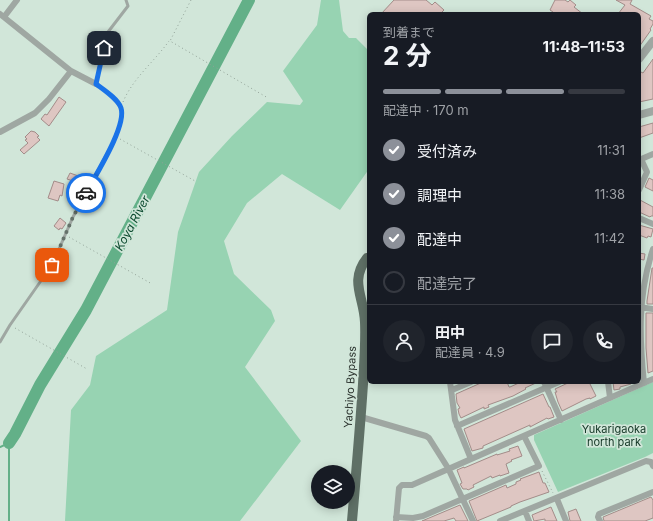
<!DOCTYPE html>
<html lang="ja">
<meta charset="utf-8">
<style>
:root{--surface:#171b24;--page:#20242c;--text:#f1f3f6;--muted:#9ea1a6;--line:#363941;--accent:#8c9099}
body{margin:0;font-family:Inter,"Noto Sans JP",sans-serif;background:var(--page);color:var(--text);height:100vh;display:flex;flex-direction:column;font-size:15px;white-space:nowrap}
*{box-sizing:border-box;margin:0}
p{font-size:13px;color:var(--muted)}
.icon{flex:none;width:22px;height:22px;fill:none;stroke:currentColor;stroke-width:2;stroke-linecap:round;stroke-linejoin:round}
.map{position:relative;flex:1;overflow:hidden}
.drawer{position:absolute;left:367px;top:12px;width:274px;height:372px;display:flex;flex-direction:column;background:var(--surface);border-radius:6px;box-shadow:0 2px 10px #0003}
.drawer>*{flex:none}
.buttons{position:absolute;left:311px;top:465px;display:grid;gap:8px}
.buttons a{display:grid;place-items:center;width:44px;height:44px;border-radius:50%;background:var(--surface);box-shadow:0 2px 10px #0003;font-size:20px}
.pin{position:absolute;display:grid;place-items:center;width:34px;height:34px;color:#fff;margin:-17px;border-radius:8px;box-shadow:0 2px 6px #0006}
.courier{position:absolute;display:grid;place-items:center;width:40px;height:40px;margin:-20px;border:3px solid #1a73e8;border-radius:50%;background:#fff;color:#222;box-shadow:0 1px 5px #0007}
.headline em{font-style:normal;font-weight:700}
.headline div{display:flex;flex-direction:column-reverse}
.headline{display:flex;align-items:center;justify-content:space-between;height:68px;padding:0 16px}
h1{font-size:26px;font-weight:700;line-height:30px}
.bar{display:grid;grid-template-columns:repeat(4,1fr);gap:6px 4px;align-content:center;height:48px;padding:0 16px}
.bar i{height:5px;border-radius:3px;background:var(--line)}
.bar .on{background:var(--accent)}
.bar p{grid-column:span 4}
.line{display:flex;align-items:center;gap:10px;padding:0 16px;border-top:1px solid var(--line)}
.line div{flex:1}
.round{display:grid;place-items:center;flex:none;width:42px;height:42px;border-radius:21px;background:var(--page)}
ol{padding:0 16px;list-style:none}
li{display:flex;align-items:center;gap:12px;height:44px}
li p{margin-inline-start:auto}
li .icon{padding:4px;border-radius:50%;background:var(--accent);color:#fff;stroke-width:4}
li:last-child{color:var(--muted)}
li i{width:22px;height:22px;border:2px solid var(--line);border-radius:50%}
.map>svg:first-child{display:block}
</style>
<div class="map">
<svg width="653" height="521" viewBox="0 0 653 521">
<rect width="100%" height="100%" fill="#d1e6d9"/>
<path fill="#97d3b2" d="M321,0H339L343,31L349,38H356L369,51V169L340,210L282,174L247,203L224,241L234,274L271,310L275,321L245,367L301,441L240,521H65L71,410L90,385L96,356L167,310L178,232L199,172L232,136L267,102L300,105L303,101L283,71L317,25Z
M653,382V453L645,457L558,492L534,440V435Z"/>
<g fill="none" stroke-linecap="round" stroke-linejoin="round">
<path stroke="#63b088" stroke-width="2" d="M0,447L9,443V521"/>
<path stroke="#63b088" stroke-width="12" d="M9,443L15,434L40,385L86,310L249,0"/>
</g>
<path fill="#dec6c2" stroke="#a38c89" d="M394,0H426L432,5L435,2L444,10L440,14H381Z
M555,0H565L568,2L570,0L576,5L574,7L583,14H552L553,12L550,10Z
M616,0H632L630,4L651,16L649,19L653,21V24L650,29L651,30L639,47V14H618L625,5Z
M653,59V99L639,102V75L641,72L643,73Z
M59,97L66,102L49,126L41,119L45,114L47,115Z
M653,123V133L639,138V127Z
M31,131L35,132L39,136L37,137L40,140L24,154L20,150L28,143L25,140L27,139L25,137Z
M70,173L81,177L79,183L67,179Z
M649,178L653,180V191L645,187Z
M54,181L64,184L62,196L60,195L58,201L48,198Z
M640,200L653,207V216H651L650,217L639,212V203Z
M60,218L66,223L62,229L60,228L59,230L54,226Z
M639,225L653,229L651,237L648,236L647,238L639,235Z
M639,253L645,254L644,260L639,259Z
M652,268H653V304H647V301Z
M646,313H653V371L648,373L646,348Z
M483,382H507L509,387H510L521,382H538L525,388L526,389L513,396L488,405L489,407L484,409V407L461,418L459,414L458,409L460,408L457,403L456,394Z
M570,382H589L596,396L590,399V398L586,399L562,411L558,402L555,392H557L555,389Z
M613,382H631V384L620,387V389L614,390Z
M543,394L549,407H550L554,417L548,419L547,418L530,427V425L483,446V448L472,451L464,429Z
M518,446L522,456L511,460L512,461L506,464L509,473L500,476V475L492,478L491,476L473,485L474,487L468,490L467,489H463L460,484L462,483L457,470L464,467V468L497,454V455L510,451L509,449Z
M539,472L543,483H545L549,492L520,502L511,506V507L477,521L469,501L506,485L507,488L516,484V482L521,480L520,479Z
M651,497L653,500V518L645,521H604L603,517Z
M460,505L468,521H456L454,518L444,521H422Z
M551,507L557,521H545V519L534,521L532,515Z
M576,509L581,521H570L568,512Z"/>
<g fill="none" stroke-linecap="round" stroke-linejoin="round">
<path stroke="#92a298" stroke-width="1" stroke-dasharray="1 3" stroke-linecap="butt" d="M191,0L170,41L268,98
M123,102C133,78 154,62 169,41
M120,139L195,181
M69,237L152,284
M15,328L87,369
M542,471L553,493"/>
<path stroke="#9fa7a2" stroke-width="3" d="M0,342L10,325L52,265L73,217L116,137L122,117L121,107L109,93L96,84L108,32L128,6L126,0"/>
<path stroke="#9fa7a2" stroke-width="6" d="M0,14L71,71L49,99L35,113L0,132
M4,17L17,0
M71,71L96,84
M639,160L653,154
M639,190L647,172L641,159
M639,218L653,224
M639,307L653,309
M450,382L455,420L471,459
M544,382L561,420
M608,382L610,398
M644,383C639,335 638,295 653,249
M452,390L471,382
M361,417L426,436L429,438L448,468L473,521
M457,426L559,382
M557,499L566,521
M525,511L529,521
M396,517L413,518L423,516L539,466L524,436
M396,521L399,488L402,485H412L653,379
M500,521L646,461L651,462L653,466
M600,521L598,517L599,514L653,492"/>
<path stroke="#9fa7a2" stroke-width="8" d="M639,59L653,41
M639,115L653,111"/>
<path stroke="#5f7066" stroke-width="10" d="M352,521C356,475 360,429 363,384C364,363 366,343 365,322C364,297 349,281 367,258"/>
</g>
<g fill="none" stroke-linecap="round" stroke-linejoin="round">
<path stroke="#65726a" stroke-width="4" stroke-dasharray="0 7.2" d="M52,265L73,217L86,193"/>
<path stroke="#1a73e8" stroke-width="5" d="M86,193C95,176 127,126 121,108C118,99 104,90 96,84L104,48"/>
</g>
<g text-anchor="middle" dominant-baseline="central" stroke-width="3.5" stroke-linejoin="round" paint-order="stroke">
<g font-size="11" fill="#2b332e" stroke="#d1e6d9">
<text transform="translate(350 387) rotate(-87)">Yachiyo Bypass</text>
</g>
<g font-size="11" fill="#143726" stroke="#d1e6d9">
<text x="614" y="429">Yukarigaoka<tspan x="614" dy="13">north park</tspan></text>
</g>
<g font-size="12" font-style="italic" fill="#0e4c31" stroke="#d1e6d9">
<text transform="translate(132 223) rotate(-62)">Koya River</text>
</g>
</g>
</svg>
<div class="buttons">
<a><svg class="icon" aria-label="layers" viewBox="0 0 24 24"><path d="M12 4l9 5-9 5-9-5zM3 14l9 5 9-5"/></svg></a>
</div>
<div class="pin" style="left:52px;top:265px;background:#ea580c"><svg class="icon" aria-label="bag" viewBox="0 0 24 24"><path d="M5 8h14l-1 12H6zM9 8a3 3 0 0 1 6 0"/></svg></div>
<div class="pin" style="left:104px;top:48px;background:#1f2937"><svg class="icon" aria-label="home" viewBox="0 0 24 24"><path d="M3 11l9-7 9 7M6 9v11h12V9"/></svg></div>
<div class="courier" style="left:86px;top:193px"><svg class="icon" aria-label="car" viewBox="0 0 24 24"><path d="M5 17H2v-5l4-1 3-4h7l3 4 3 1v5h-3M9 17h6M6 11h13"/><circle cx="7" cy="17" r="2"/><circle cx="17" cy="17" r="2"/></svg></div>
<section class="drawer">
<div class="headline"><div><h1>2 分</h1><p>到着まで</p></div><em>11:48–11:53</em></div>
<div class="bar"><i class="on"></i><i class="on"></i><i class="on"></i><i></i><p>配達中 · 170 m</p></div>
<ol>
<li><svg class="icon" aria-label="check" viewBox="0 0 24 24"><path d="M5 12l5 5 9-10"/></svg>受付済み<p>11:31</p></li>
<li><svg class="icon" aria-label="check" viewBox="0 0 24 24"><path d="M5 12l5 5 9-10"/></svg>調理中<p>11:38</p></li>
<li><svg class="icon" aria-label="check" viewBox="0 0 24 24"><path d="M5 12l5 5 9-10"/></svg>配達中<p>11:42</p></li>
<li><i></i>配達完了</li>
</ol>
<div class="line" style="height:72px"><a class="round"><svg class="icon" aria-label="person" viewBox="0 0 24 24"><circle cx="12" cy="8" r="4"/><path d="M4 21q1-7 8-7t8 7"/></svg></a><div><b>田中</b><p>配達員 · 4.9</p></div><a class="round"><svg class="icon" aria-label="chat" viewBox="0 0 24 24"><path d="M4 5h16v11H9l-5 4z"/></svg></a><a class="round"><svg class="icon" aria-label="phone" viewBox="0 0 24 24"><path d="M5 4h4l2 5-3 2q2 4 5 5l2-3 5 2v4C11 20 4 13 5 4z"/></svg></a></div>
</section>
</div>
